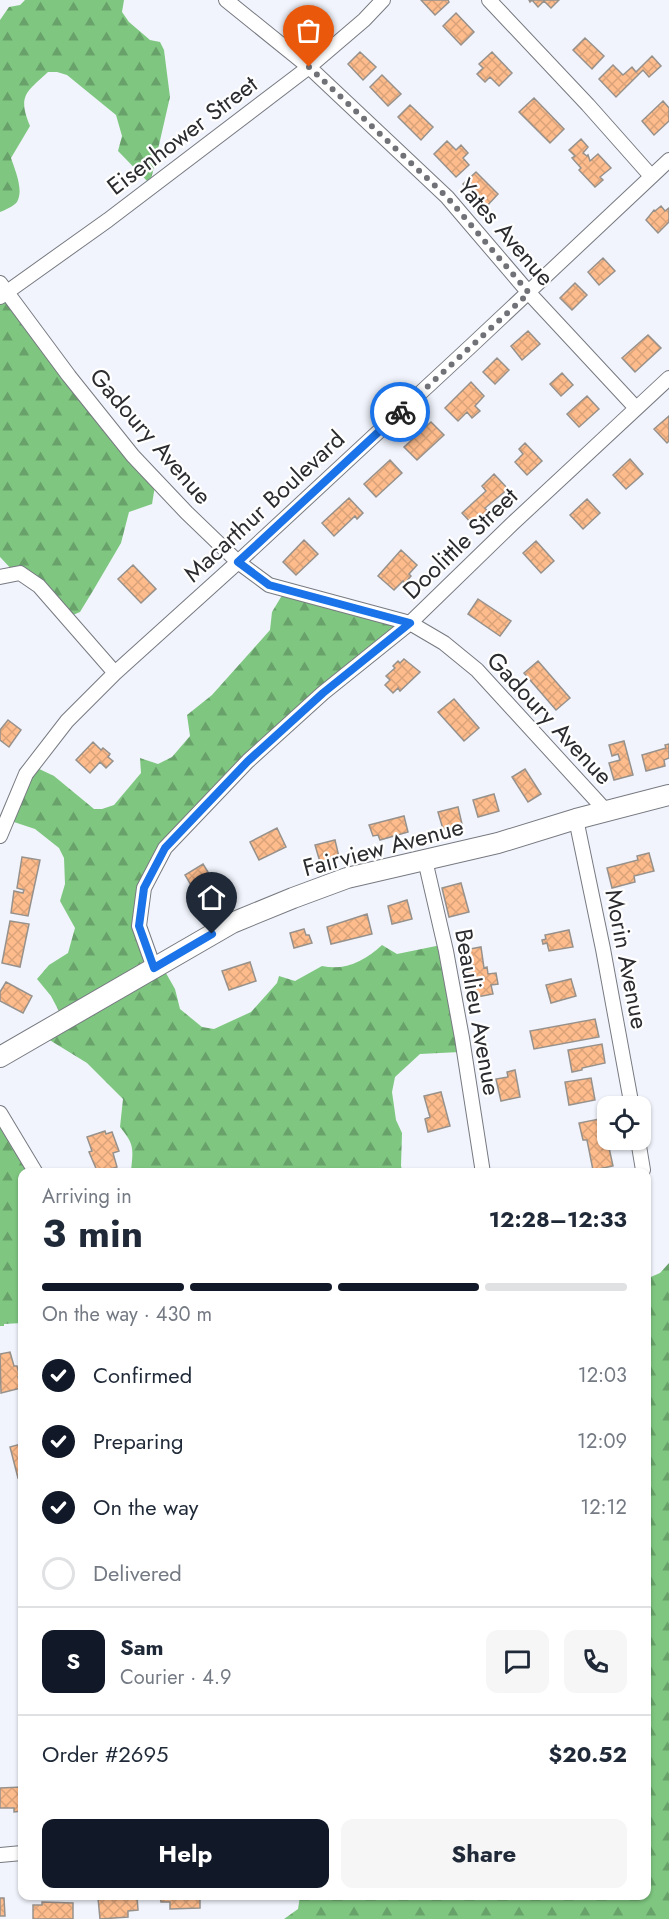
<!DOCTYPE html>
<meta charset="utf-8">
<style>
:root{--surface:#fff;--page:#f6f6f7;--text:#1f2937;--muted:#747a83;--line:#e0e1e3;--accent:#111827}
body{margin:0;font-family:Jost,sans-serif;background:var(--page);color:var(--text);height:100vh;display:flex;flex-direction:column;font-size:22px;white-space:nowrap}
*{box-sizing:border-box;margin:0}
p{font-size:20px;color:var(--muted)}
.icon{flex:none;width:33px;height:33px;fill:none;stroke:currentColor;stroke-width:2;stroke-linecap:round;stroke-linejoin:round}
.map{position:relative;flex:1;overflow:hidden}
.drawer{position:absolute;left:18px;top:1168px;width:633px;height:732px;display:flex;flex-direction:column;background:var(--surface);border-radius:12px;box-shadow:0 2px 4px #0004}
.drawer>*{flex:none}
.fabs{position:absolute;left:597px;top:1096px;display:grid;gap:12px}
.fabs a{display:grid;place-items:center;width:54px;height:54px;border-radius:12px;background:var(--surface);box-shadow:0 2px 4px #0004;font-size:30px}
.pin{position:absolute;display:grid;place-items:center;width:51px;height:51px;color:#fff;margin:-62px -26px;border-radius:50% 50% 50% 0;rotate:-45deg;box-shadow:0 0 6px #0007}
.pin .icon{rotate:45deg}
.courier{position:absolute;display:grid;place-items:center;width:60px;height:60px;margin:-30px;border:4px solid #1a73e8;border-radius:50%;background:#fff;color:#222;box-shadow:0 2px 8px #0007}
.head em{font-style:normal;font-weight:700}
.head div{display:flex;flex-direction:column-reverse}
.head{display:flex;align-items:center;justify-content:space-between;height:102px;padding:0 24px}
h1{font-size:39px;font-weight:700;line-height:45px}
.bar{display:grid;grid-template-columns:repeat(4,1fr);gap:9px 6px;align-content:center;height:72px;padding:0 24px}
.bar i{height:8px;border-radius:4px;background:var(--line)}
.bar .active{background:var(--accent)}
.bar p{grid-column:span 4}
.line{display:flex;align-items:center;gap:15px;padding:0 24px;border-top:2px solid var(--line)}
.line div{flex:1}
.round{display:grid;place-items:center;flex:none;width:63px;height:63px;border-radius:12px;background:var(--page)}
ol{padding:0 24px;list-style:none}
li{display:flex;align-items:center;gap:18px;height:66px}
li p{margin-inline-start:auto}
li .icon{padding:6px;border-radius:50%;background:var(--accent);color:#fff;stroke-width:4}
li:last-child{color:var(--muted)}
li i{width:33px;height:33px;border:3px solid var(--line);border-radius:50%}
.action{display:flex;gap:12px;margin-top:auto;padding:12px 24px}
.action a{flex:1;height:69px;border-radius:12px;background:var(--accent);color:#fff;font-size:24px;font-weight:700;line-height:69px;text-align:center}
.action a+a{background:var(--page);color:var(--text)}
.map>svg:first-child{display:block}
</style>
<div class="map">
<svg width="669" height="1919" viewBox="0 0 669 1919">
<defs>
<pattern id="forest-firs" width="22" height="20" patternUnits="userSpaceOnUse" patternTransform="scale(1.5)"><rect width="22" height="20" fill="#7fc781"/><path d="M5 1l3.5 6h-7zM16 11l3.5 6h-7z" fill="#68a26a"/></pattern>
<pattern id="building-cross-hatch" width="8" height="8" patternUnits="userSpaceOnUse" patternTransform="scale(1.5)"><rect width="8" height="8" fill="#febc8c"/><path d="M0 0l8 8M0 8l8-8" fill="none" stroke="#daa279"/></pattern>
</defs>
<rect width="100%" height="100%" fill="#f1f4fc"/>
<path fill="url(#forest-firs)" d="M25,0H124L122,12L129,22L150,40L160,42L164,50L170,97L150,184L118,151L122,136L116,115L67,75L57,72H48C27,92 17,95 30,126L11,158C15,170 24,190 17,202C14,206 5,210 0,212V20L9,7L20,5Z
M0,284L156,480L152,504L129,512L121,543L94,589L80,612L66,618L16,574L0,557Z
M284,592L404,626L349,671L162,852L138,924L175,989L180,1009L202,1027L214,1029L251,1012L277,983L279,976L295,981L322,966C345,971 365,961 382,945L397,954L441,945L460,1052L420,1054L395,1077L392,1092L396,1120L402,1133L401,1166L403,1173H129L131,1171C133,1149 135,1145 120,1127L123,1099L87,1063L43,1036L62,1017L51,996L37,979L49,965L68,953L75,928L60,901L65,884L64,858L59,848L35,829L5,819L33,766L54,776L94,809H102L114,805L141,773L140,758L158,764L172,757L190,736L187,715L212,695L270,630L272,612Z
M0,1121L30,1173H22V1323L4,1324V1326H0Z
M669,1263V1919H284L298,1909L300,1896H646V1279L660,1273Z"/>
<path fill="url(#building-cross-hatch)" stroke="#97918c" stroke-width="1.5" d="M421,0H448L449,2L435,15Z
M529,0H559L551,8L544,1L538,7L532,0L530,2Z
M456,13L474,32L461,45L443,26Z
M585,38L604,56L592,69L573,50Z
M360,52L376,67L363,80L348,64Z
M492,52L512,73L499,86L490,77L485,82L477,74L483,68L479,64Z
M652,56L661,66L649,77L643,70L616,97L599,79L613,65L623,75L632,67L636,72Z
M382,75L401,94L388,106L370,87Z
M534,98L564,129L550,143L519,112Z
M663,101L669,108V121L654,135L642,121Z
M410,105L433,127L421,140L398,117Z
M581,139L588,147L583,153L587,156L588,155L590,161L598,154L611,168L600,177L603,180L595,187L579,170L581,168L572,158L575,156L569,150Z
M447,141L456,150L461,145L468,153L463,158L469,165L456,177L434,154Z
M476,172L498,194L486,207L463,184Z
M661,206L665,211L669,208V222L658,233L646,220L654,210L655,211Z
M603,258L615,271L599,285L588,272Z
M575,283L587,295L572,310L560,298Z
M528,331L540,344L522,360L511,346Z
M648,335L661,348L635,372L622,358Z
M497,358L509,370L495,384L483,372Z
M562,373L573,385L561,396L550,384Z
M471,382L484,396L475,406L480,411L472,418L467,412L458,421L445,408Z
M587,396L599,409L579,427L567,414Z
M669,416V441L667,443L654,429Z
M431,422L444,435L417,460L404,447Z
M525,443L542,461L527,475L515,462L523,454L519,449Z
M630,459L643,474L626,489L613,475Z
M390,460L402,473L376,497L364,484Z
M494,474L508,489L485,508L488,512L473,525L462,513L486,491L482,486Z
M349,498L363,513L357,519L355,516L334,536L322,523Z
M587,499L600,513L583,529L570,515Z
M304,540L318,554L296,575L283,562Z
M536,541L554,561L541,573L523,553Z
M401,550L417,565L409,574L411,576L405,583L403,581L394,590L378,576Z
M133,565L156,589L141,603L118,579Z
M478,599L511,621L500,636L468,614Z
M404,659L420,672L400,691L398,688L393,693L385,685L390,680L386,676L395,668L393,666L398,661L400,663Z
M538,661L570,698L556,710L524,673Z
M454,699L479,728L464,741L438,712Z
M8,720L21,730L9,747L0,740V730Z
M624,741L633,775L614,780L609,763L620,760L618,754L612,756L609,745Z
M93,742L101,750L103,748L110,754L108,757L113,761L106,768L100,762L90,773L76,760Z
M669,744V758L664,760L665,766L646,771L642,755L666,748L665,745Z
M525,769L541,794L528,802L512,777Z
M494,794L499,811L478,817L473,800Z
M458,807L462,824L443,829L438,812Z
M404,816L408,832L380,840L378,835L373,836L369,825Z
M277,828L286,847L259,860L250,842Z
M335,840L339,857L320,862L315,845Z
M649,853L654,871L634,876L635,882L612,888L607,868L638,860L637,856Z
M22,857L40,860L28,916L11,913L14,891L23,893L24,890L17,888Z
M203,864L222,895L197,910L188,894L194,890L185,875Z
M461,883L469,912L449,917L442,888Z
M407,900L412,919L392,924L388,906Z
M367,914L372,934L331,944L327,927Z
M10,921L29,924L20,967L2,963Z
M304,929L306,935H309L312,943L294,948L290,933Z
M569,930L573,947L549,951L547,943L543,944L542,940L546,939L545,935Z
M481,947L484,968L487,967L488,974L496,973L498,984L491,985L493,994L471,998L467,972H463L459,951Z
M250,962L256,981L229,990L222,971Z
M571,979L576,996L551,1003L546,985Z
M6,982L32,996L23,1013L0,1001V992Z
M595,1019L599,1037L534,1049L530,1031Z
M602,1044L605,1063L582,1068V1070L572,1072L568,1050Z
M515,1070L520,1097L501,1101L496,1079L508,1077L507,1072Z
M591,1078L595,1100L569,1105L565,1082Z
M441,1092L450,1126L428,1132L425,1119L430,1117L424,1096Z
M599,1119L603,1134H606L613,1166L593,1170L587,1140H583L579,1123Z
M105,1131L106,1134L112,1132L119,1151L113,1153L117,1167L98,1173L89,1152L92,1151L87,1137Z
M10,1352L14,1366H17L20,1377H18L21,1388L1,1393L0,1354Z
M21,1441H22V1477L18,1478L10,1447L21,1444Z
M22,1787V1811L14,1812V1808H0V1788Z
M107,1896H137L138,1910L128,1911V1917L100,1919L98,1898Z
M160,1896H200V1908L170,1909V1902H161Z
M0,1898H4L5,1916H0Z
M42,1902L73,1903V1919H33V1905H42Z"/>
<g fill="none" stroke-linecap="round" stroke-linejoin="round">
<g stroke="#777a81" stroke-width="16">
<path id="minor" d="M226,0L309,67L447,197L529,293L636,408
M489,0L588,105L651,176
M0,283L69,376L133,456L187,513L238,562L269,585L410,623L444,643L477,670L606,811
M0,297L108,220L309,67L364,20L383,0
M0,577L20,573L39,586L115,673
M576,819L603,949L632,1107
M0,836L26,774L67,721L115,673L238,562L471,346L669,160
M425,860L446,951L462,1038L483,1173
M154,968L139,926L144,888L165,848L248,761L323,693L410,623L512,524L669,378
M0,1113L36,1173
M638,1140L643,1170
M0,1855L22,1853"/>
</g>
<g stroke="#777a81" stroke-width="22">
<path id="secondary" d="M0,1057L232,923L293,898L347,878L498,843L576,819L669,795"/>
</g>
<use href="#minor" stroke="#fff" stroke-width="14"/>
<use href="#secondary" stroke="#fff" stroke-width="20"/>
</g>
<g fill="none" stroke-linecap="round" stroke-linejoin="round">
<path stroke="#707277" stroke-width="6" stroke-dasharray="0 10.8" d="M309,67L447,197L529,293L400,412"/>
<path stroke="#1a73e8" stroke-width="8" d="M212,934L154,968L139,926L144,888L165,848L248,761L323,693L410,623L269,585L238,562L400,412"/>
</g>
<g text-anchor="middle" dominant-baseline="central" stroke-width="4.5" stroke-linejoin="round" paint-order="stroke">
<g font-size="24" fill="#2b2c2f" stroke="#fff">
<text transform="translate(182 135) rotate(-37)">Eisenhower Street</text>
<text transform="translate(506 232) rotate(49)">Yates Avenue</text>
<text transform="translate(151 436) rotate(49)">Gadoury Avenue</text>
<text transform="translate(264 506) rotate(-43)">Macarthur Boulevard</text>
<text transform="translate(460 543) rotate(-44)">Doolittle Street</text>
<text transform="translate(550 718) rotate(47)">Gadoury Avenue</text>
<text transform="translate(383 847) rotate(-15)">Fairview Avenue</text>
<text transform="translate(627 959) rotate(79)">Morin Avenue</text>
<text transform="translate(478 1012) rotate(80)">Beaulieu Avenue</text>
</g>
</g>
</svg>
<div class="fabs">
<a><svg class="icon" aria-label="locate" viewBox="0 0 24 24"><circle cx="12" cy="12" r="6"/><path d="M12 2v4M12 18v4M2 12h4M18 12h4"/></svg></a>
</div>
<div class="pin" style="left:309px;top:67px;background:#ea580c"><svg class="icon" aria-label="bag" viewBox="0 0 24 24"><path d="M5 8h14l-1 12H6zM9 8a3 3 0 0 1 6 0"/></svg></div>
<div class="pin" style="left:212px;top:934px;background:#1f2937"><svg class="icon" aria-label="home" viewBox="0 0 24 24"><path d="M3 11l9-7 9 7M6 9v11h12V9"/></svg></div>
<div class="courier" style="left:400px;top:412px"><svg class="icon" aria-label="bike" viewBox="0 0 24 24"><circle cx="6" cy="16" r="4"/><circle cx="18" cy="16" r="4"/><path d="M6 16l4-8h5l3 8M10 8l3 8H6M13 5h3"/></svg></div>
<section class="drawer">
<div class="head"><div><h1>3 min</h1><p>Arriving in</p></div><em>12:28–12:33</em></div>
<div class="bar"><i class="active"></i><i class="active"></i><i class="active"></i><i></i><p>On the way · 430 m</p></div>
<ol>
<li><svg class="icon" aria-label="check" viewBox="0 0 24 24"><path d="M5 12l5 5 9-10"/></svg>Confirmed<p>12:03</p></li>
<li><svg class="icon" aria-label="check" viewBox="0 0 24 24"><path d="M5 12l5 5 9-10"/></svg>Preparing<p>12:09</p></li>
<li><svg class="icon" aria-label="check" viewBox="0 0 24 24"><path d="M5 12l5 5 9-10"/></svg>On the way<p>12:12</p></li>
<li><i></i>Delivered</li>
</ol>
<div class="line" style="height:108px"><b class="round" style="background:var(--accent);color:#fff">S</b><div><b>Sam</b><p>Courier · 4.9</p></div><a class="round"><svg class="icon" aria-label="chat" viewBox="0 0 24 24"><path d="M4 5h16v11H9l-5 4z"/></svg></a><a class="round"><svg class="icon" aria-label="phone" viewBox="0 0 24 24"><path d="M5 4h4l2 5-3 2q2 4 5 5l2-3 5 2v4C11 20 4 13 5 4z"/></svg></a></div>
<div class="line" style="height:78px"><div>Order #2695</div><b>$20.52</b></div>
<div class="action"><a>Help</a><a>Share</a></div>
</section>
</div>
